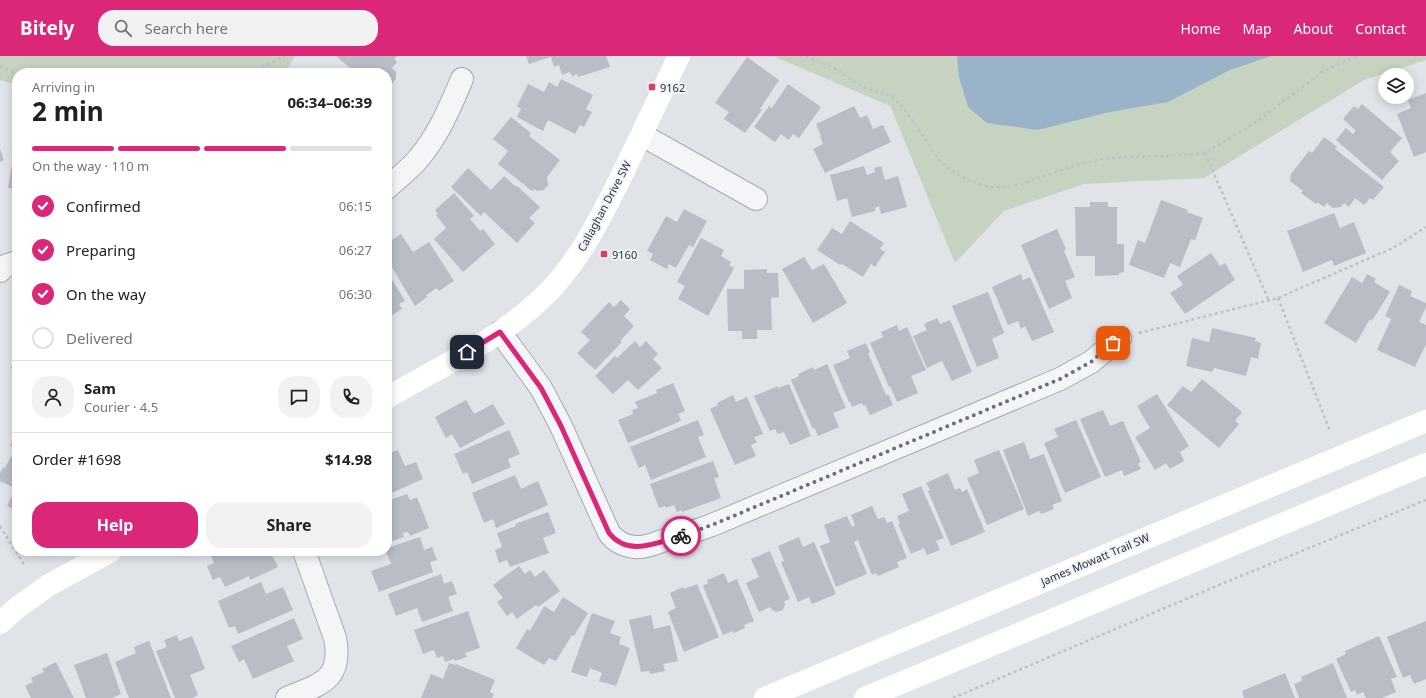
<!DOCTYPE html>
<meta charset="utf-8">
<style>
:root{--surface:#fff;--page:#f2f2f2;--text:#202124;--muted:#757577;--line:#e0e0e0;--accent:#db2777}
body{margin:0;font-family:"Noto Sans",sans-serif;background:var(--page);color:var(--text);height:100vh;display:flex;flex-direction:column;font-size:15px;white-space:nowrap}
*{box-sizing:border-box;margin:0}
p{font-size:13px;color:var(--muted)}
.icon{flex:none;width:22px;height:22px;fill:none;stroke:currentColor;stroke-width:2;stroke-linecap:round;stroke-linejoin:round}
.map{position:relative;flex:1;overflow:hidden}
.sheet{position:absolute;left:12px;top:12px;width:380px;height:488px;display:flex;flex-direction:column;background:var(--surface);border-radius:16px;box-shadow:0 2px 10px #0003}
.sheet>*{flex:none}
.tools{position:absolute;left:1378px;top:12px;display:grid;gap:8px}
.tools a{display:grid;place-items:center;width:36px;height:36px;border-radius:50%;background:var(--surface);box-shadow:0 2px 10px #0003;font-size:20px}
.pin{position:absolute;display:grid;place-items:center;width:34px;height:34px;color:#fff;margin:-17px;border-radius:8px;box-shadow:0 2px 6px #0006}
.courier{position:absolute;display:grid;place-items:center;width:40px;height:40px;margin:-20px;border:3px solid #db2777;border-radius:50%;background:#fff;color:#222;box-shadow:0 1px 5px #0007}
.summary em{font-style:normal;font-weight:700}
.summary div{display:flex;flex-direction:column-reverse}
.summary{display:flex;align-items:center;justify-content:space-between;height:68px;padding:0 20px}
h1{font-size:26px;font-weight:700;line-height:30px}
.bar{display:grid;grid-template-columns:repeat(4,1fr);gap:6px 4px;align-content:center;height:48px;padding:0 20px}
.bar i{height:5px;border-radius:3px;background:var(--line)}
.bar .on{background:var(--accent)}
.bar p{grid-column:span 4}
.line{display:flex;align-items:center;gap:10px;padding:0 20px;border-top:1px solid var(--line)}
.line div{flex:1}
.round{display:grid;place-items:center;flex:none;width:42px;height:42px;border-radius:16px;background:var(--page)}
ol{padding:0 20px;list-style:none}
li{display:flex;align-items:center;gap:12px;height:44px}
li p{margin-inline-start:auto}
li .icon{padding:4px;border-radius:50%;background:var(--accent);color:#fff;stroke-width:4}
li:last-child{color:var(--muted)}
li i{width:22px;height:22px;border:2px solid var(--line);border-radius:50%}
.cta{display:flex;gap:8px;margin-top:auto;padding:8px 20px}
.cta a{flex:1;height:46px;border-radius:16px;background:var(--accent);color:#fff;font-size:16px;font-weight:700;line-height:46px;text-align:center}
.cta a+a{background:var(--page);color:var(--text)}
header{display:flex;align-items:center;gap:24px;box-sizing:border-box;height:56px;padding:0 20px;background:var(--accent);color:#fff}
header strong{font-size:19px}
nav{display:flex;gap:22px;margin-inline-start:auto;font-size:14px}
.search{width:280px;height:36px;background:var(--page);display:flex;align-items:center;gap:10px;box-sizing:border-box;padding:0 14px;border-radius:16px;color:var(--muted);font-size:15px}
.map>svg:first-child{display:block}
</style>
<header>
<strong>Bitely</strong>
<div class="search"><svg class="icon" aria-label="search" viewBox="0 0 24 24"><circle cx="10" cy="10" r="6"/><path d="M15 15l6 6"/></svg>Search here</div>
<nav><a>Home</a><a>Map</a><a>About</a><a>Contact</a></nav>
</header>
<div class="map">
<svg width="1426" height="642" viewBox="0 0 1426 642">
<rect width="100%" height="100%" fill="#e0e4e9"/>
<path fill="#c7d3c1" d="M0,0H295L285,17H17V29L0,24Z
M773,0H1426V4L1364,24L1204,122L1084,128L1004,155L955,207L890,50Z"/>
<path fill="#9bb3c9" d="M957,0H1271L1230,14L1168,46L1110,56L1038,74L987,67L968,51L959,21Z"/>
<path fill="#b8bdc6" d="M336,0H397L394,3L397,6L392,12L396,16V23L387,33V17H356Z
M526,0H606L610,11L578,21L577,18L572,20L570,16L562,19L559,9L554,11L551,1L529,8Z
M747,1L779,24L760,53L762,54L745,77L724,63L729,56L715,47Z
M561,23L593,39L586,53L592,56L584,71L580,69L575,78L548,64L543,75L517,61L521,53L517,50L528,28L544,36L549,26L557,31Z
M788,28L821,51L799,82L793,78L789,84L781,78L775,86L754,71L769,50L772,52Z
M1426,37V96L1414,101L1397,58L1411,52L1408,44Z
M1362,48L1402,82L1390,96L1399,105L1382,124L1336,84L1346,72L1353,78L1356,75L1343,63L1354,50L1358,53Z
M854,50L860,62L867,59L873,73L883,69L891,86L825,117L813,93L823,88L820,80H821L816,68Z
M511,61L531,77L529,80L560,104L547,121L548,129L544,134L537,135L534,133L532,135L498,108L508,95L493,83Z
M1324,81L1337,91L1335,93L1384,131L1373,144L1370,142L1364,149L1355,142L1349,151L1344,147L1341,151L1333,152L1327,147L1324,151L1317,146L1316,148L1301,137L1303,135L1290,125L1291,118L1309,95L1312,97Z
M16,84H17V133L8,132Z
M0,93L4,104L0,106Z
M864,110L867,119L875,116L874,112L881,110L885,124L898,120L907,151L881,158L879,150L875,152V155L852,161L847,142L837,145L830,119Z
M468,112L491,134L504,120L516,131L517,130L540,151L529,162L535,167L517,187L484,156L481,160L451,131Z
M454,137L474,160L470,163L480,175L483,173L495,188L463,216L434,183L446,172L436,159L438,158L435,154Z
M1161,144L1188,154L1187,156L1203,162L1195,184L1191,183L1180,211L1170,207L1164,222L1129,209L1138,184L1145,187Z
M1090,146H1108V151H1117V188H1124V216L1119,217V219L1095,220V200H1076L1075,151H1090Z
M684,153L707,165L693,191L689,189L676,212L669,208L667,213L650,204L653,198L647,195L666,160L677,166Z
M1334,157L1340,172L1354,166L1366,197L1334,210L1332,204L1303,216L1287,175Z
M850,165L884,187L880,193L885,196L875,211L871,208L863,221L842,208L840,209L817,194L832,172L842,178Z
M1057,173L1066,193L1064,195L1075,221L1065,225L1072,242L1049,253L1021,189Z
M401,178L413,196L429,186L454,225L439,235L437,232L426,239L427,241L415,250L387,203V187Z
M701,182L724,194L721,200L731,206L729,209L734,212L708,260L678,243L685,230L677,226Z
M1211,197L1220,210L1225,207L1235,224L1185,258L1170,237L1183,229L1177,220Z
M804,201L812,214L824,208L847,247L813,267L782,213Z
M387,206L391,213L387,215L405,245L399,248L402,253L387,262Z
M767,213V217H778L779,241L771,242L772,274H757V283H742V275H728L727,233H744V214Z
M1021,218L1023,224L1030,221L1054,276L1032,285L1025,270L1021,273L1018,265L1008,269L992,231Z
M1367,218L1376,223L1374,226L1390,236L1372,265L1370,263L1356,287L1324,267L1352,221L1362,227Z
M1399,229L1412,235L1410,240L1426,247V251L1419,266L1426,269V288L1415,311L1377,294L1391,263L1385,260Z
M988,236L1004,277L992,283L999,302L977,311L952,250Z
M621,244L630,253L624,260L634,270L620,285L622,286L595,314L577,297L590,284L581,276L609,246L614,251Z
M937,262L940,268L950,264L972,316L952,325L942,305L927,312L913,280L927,274L924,268Z
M897,269L899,275L907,271L926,314L911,320L918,337L897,346L890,330L889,331L870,287L883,281L881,276Z
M1212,272L1256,282L1255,285L1261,287L1258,303L1251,301L1246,320L1214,312L1212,316L1186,310L1192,282L1209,286Z
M635,285L640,291L646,285L658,298L653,303L662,312L638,334L628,324L613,338L595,320L615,300L617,302Z
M866,287L870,296L868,297L886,339L888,338L893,349L870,359L865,349L863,350L862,347L852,351L850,346H849L833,309L850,302L847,295Z
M15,299L17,300V320L12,318L13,313L11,312Z
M827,308L846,352L833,357L839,371L818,380L815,372L813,373L791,324L799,320L798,318L813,311L814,314Z
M1202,323L1242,356L1235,365L1239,368L1219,392L1167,349L1183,330L1191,336Z
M673,327L685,355L678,358L681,365L628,387L618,364L633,358L632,354L638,352L635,346L657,337L656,334Z
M789,328L811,380L790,389L784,376L778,378L775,373L770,375L754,340L778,330V332Z
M1157,338L1189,390L1180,396L1184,405L1170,413L1166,407L1155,414L1135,381L1150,372L1137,350Z
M733,339L736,346L747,341L763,378L754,381L757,386L751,389L756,400L735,409L710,353L718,349L717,347Z
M466,344L474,358L493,348L505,368L460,392L452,378L446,382L435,361Z
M1103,354L1110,370L1123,365L1141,406L1138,407L1141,413L1124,420L1122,414L1105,421L1080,363Z
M698,364L704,379L698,381L706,401L651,424L645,409L639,412L630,391Z
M1076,364L1101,421L1065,437L1044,387L1058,381L1054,373Z
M17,371V393L10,390L14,381L13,380Z
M509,374L520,398L508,403L511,411L472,428L467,416L463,418L454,398Z
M1024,386L1030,403L1044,398L1062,445L1052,449L1054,453L1041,458L1039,455L1028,460L1003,394Z
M398,394L405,410L416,406L423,423L387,439V398Z
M999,394L1024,453L987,469L967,422L979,417L974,404Z
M13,397L17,399V433L0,425V418L3,411L5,412Z
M713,405L719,421L714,422L721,442L682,456V454L677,456L674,449L666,452L665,450L659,452L650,428Z
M948,417L955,434L960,432L962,436L967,433L985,476L951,490L928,435L930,434L926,427Z
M515,419L521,433L538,425L548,449L496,472L493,463L484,467L472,437Z
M921,430L944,482L936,485L940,494L927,499L924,492L911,498L898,468H900L897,460L909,455L902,438Z
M14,435L17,436V455L7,450Z
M407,438L410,444L417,441L429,472L410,480L408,476L403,477L404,481L387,487V445Z
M872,450L878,463L884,461L887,467L892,465L907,502L897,506L899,511L878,520L876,517L872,519L858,484L854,486L867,518L836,531L820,490L830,486L824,469L847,460L852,471L855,469L851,459Z
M548,456L556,477L543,482L549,497L510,511L507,504L499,507L495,494L502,491L497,477L516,470L515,468Z
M420,481L424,494L432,491L437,504L430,506L433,516L379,536L371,515L391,508L386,495L387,492Z
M799,481L803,491L814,486L836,538L812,548L809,541L798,546L781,506L784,505L778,490Z
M209,495H270L278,511L250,524L249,520L225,531L220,521L213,524L207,510L214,507Z
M770,495L790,543L784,545L785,548L783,554L777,556L772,554L770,551L759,556L746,527L759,521L751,503Z
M519,510L525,518L530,514L535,521L544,514L560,535L538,551L536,549L517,563L512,556L507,560L497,546L503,542L493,529Z
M724,517L728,527L737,523L754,565L744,569L745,572L734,577L733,575L723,579L703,530L708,527L707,524Z
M441,518L444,528L452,525L457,538L448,541L453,555L422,566L417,552L396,560L388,538Z
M261,526L266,538L283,531L293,554L238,578L235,570L229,572L218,545Z
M697,528L719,581L684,596L668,556L676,552L670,537L683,531L684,533Z
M563,541L588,557L574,580L572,579L556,605L549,602L544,609L516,592L527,573L530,575L544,550L554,556Z
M468,555L480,592L465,597L467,601L455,605L454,603L445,606L443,600L437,602L434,594L423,598L414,574Z
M592,557L615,565L610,577L621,581L619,588L630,592L616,630L599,625L602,617L590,612L587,621L571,616Z
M651,559L654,573L670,569L678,605L663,608L665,615L650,618L649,615L641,616L629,564Z
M294,562L303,583L287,590L294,605L253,623L244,603L239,606L231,590Z
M1426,565V623L1414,628L1410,619L1403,622L1387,581Z
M177,579L179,585L192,580L205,613L190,619L198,639L192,642H175L156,595L167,591L164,584Z
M1379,580L1397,621L1391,623L1396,636L1382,642H1366L1363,636L1357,639L1355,634L1351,636L1336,603L1346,598L1345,595Z
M149,585L171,642H129L115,606L136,597L134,591Z
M107,597L121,638L112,642H86L74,609Z
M56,606L74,642H31L25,630L33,626L31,622L44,616L42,613Z
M449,607L455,609L456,608L495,624L490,636L494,638L492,642H421L431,618L443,623Z
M1333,607L1347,642H1299L1294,628L1303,624L1301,621Z
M1285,617L1295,642H1244L1242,635Z"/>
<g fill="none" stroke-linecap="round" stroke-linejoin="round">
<g stroke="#a5abb3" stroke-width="24">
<path id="street" d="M642,79L756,143
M387,132C398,122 410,113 419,102C439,78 450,51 462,23
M0,215L5,210L17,206
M500,276L541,332L561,370L609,477C615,485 624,490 635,491C644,492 654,488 662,485C679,480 696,475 712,469L1060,323L1091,306L1120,282
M287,642C321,628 343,624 335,582L304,495"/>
</g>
<path stroke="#bec2c8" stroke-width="2.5" stroke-dasharray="3 3" stroke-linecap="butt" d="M806,0L834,12L862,31L891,40L901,49L908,58L940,105L955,117L970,125L989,131H1008L1022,128L1075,109L1102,103L1127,101L1170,100L1205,97L1252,69L1322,16L1356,0
M0,10L17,18
M251,17L285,0
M1205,97L1269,245
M1278,242L1330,375
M1139,277L1278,242L1393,192L1426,171
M0,470L25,510
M953,642L1219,529L1426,444"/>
<use href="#street" stroke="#f3f5f7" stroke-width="22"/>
<path stroke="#fff" stroke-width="22" d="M387,342C438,312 494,286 538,246C575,213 598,167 620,123C640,82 659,41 679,0
M0,567L18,551L49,529L111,495
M765,642L1426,365
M865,642L1426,408"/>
</g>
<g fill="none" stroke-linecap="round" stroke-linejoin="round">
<path stroke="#69707c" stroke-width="4" stroke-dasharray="0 7.2" d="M681,480L712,469L1060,323L1091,306L1113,287"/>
<path stroke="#db2777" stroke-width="5" d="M467,296L500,276L541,332L561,370L609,477C628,501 656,487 681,480"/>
</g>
<g fill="#ce465f" stroke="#f0f3f7" stroke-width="1.5">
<rect x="648" y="27" width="8" height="8" rx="2"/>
<rect x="600" y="194" width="8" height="8" rx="2"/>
</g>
<g text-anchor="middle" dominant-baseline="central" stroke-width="4" stroke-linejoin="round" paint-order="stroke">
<g font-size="11" fill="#293241" stroke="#f0f3f7" text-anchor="start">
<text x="660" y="31">9162</text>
<text x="612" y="198">9160</text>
</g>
<g font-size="11" fill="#293241" stroke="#f0f3f7">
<text transform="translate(604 150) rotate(-62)">Callaghan Drive SW</text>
<text transform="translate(1095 503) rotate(-23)">James Mowatt Trail SW</text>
</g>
</g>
</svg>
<div class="tools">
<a><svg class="icon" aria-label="layers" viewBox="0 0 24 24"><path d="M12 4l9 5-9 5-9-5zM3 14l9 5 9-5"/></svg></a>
</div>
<div class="pin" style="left:1113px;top:287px;background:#ea580c"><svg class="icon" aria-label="bag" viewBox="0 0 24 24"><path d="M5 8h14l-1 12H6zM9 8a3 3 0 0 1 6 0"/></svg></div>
<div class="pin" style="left:467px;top:296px;background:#1f2937"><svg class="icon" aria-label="home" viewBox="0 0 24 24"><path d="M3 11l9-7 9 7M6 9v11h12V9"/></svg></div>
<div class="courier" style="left:681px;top:480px"><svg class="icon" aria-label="bike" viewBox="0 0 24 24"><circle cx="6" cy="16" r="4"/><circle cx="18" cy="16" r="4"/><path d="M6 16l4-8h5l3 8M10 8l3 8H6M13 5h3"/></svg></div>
<section class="sheet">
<div class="summary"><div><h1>2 min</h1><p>Arriving in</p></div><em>06:34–06:39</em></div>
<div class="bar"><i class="on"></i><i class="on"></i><i class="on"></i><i></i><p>On the way · 110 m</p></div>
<ol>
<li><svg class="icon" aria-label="check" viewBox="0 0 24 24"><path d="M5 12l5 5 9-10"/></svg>Confirmed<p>06:15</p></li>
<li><svg class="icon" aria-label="check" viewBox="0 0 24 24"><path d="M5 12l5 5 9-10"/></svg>Preparing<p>06:27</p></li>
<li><svg class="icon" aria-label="check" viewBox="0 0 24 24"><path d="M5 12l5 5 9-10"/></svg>On the way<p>06:30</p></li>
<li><i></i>Delivered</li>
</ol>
<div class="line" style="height:72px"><a class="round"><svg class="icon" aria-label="person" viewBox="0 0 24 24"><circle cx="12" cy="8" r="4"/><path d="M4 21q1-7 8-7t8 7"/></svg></a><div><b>Sam</b><p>Courier · 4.5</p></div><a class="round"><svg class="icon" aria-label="chat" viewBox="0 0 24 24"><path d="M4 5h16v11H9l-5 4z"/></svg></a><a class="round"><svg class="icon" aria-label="phone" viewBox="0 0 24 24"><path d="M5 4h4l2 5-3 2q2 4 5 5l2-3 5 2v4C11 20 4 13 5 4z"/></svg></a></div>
<div class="line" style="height:52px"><div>Order #1698</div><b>$14.98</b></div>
<div class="cta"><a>Help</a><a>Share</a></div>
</section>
</div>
